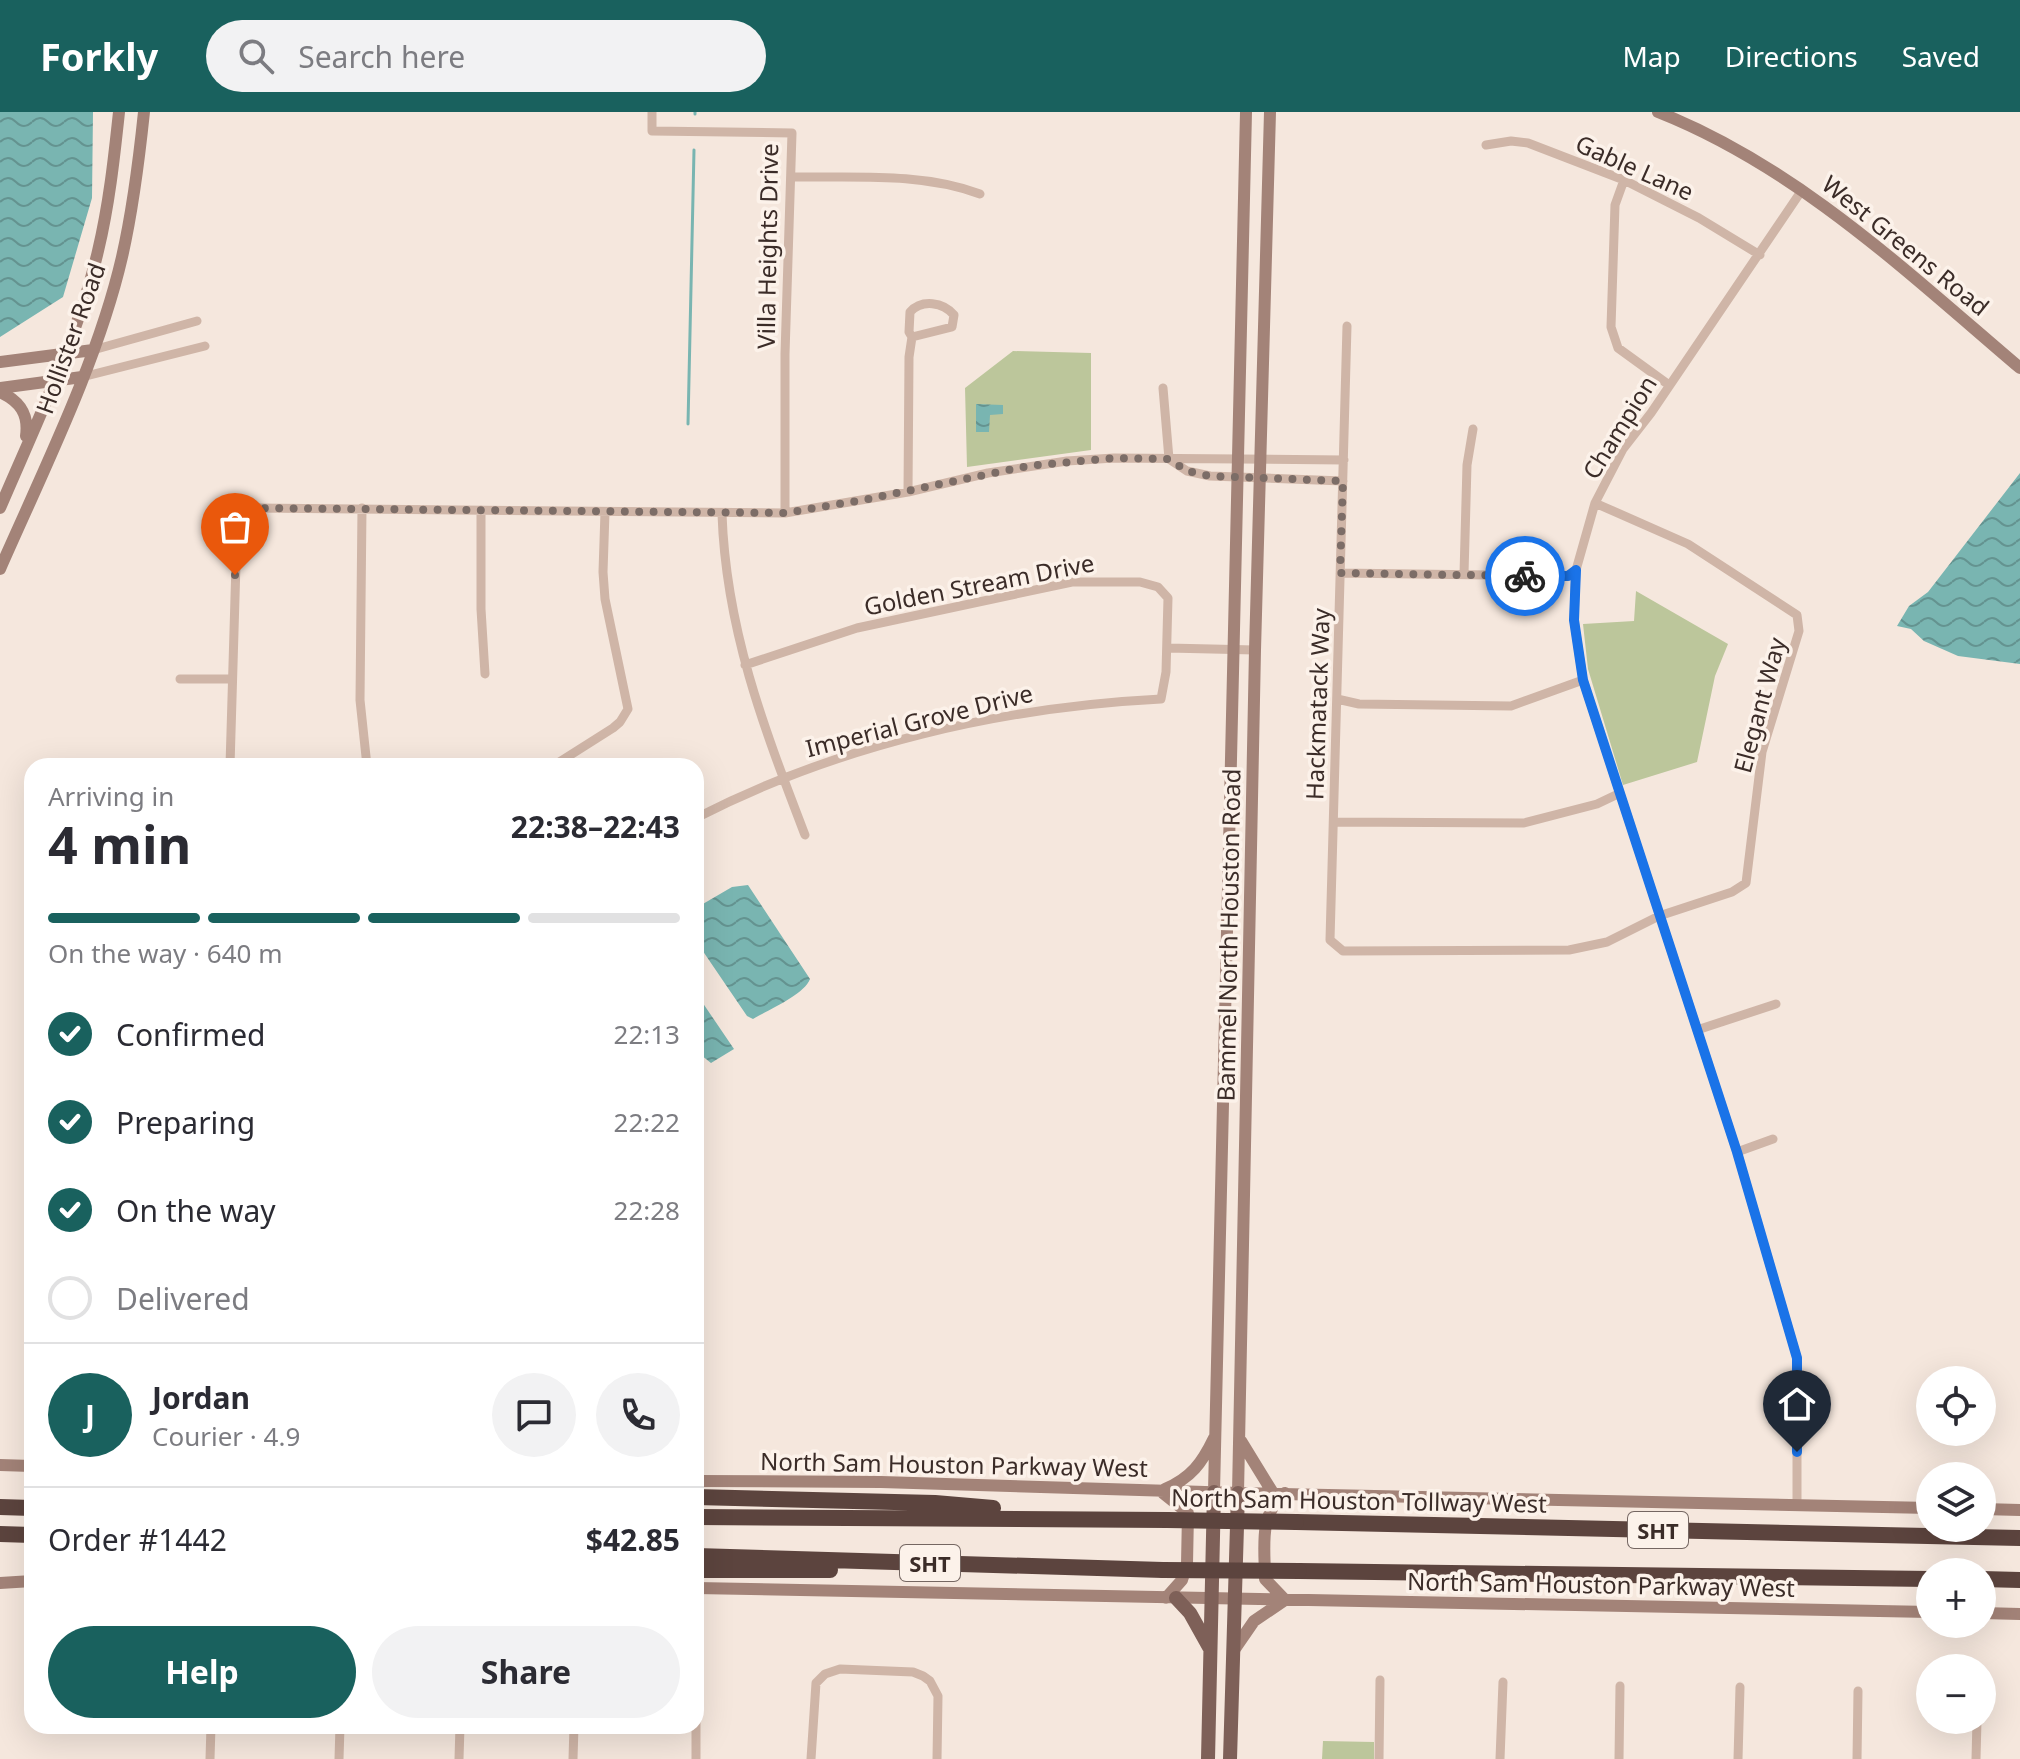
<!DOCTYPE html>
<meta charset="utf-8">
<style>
:root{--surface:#fff;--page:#f2f2f3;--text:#2b2b33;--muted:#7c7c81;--line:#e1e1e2;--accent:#19615e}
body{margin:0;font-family:"Noto Sans",sans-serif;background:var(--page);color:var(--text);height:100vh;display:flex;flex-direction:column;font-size:30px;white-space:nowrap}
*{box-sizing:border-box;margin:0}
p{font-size:26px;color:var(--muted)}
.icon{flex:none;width:44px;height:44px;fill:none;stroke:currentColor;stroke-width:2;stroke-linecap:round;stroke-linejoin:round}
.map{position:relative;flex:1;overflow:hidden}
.sheet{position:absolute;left:24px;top:646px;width:680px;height:976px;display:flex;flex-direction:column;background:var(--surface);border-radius:24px;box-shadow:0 8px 32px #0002}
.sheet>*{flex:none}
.fabs{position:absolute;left:1916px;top:1254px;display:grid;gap:16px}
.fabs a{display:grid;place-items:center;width:80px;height:80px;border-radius:50%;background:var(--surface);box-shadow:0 8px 32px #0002;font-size:40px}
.pin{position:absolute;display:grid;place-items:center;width:68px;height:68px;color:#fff;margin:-82px -34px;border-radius:50% 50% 50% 0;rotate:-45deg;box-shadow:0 0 8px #0007}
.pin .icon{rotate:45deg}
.courier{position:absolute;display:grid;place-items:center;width:80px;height:80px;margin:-40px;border:6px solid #1a73e8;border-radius:50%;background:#fff;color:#222;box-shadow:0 2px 10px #0007}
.head em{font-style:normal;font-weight:700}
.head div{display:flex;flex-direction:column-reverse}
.head{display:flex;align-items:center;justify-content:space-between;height:136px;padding:0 24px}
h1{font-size:52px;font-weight:700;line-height:60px}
.bar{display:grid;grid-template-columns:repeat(4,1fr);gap:12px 8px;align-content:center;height:96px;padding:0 24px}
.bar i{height:10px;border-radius:6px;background:var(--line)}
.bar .current{background:var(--accent)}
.bar p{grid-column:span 4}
.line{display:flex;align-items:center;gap:20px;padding:0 24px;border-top:2px solid var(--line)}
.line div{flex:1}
.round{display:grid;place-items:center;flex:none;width:84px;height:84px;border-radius:42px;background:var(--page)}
ol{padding:0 24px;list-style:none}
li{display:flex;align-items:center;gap:24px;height:88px}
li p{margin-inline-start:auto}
li .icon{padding:8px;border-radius:50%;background:var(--accent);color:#fff;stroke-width:4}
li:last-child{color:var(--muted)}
li i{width:44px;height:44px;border:4px solid var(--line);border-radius:50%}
.button{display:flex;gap:16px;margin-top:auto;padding:16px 24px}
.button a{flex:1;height:92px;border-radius:48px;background:var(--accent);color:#fff;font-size:32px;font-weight:700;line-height:92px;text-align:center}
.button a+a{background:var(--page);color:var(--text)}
header{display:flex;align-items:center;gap:48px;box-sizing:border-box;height:112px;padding:0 40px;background:var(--accent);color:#fff}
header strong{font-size:38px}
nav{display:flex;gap:44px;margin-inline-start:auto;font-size:28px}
.search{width:560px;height:72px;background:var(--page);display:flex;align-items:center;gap:20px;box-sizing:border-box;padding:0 28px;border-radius:44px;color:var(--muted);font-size:30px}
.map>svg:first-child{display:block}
</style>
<header>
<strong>Forkly</strong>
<div class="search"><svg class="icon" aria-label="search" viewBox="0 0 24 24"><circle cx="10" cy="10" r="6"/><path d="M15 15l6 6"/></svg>Search here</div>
<nav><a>Map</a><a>Directions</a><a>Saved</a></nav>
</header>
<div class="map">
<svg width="2020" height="1647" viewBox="0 0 2020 1647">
<defs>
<pattern id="water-waves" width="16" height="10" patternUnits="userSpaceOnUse" patternTransform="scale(2)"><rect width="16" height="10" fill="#79b5b1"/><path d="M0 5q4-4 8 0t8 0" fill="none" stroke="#649390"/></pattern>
</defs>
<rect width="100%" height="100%" fill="#f5e7dd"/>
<path fill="#bcc69b" d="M1013,239L1091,241V338L967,355L965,276Z
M1636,479L1728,532L1715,564L1697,650L1623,673L1588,557L1583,512L1634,509Z
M1323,1629L1374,1630V1647H1322Z"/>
<path fill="url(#water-waves)" d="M0,0H93L92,86L63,185L0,225Z
M976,292L1003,293V302L990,303L989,320H976Z
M2020,361V552L1958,544L1924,529L1911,517L1897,514L1909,494L1928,480Z
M748,773L810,867C804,883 768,898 753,907L747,904L696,829V796L732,775Z
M696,881L734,937L711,951L696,939Z"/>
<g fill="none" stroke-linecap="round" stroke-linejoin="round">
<path stroke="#79b5b1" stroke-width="3" d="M695,2V0
M688,312L694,38"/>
<path stroke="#cfb5a7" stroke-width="9" d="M652,0V19L792,21L785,242V401
M1486,33L1511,29L1528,31L1624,68L1699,106L1760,143
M791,65C853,66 921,60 980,82
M1624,68L1615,93L1611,215L1618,236L1669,273
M1347,214L1330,828L1343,839L1569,838L1607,830L1659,804L1732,780L1746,771L1762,640L1799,519L1797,503L1688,432L1595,391
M93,238L197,209
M82,265L205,234
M1163,276L1169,347
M1169,347L1187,359L1210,364L1343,369
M908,380L909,245L912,225L909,220L910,200C922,187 943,190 954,203L952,215L912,225
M362,396L360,588L367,654
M481,398V497L485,562
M722,402C726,518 764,616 805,723
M1340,461L1568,464L1576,458
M1464,462L1467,353L1473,317
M1168,536L1255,538
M180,567H231
M1337,587L1359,592L1511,594L1583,568
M230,654L237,418L240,404L249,396L785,401L908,380L988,361L1067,349L1114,346L1344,348
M553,654L613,616L620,610L628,597L605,487L603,460L605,400
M696,706C838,633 1002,595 1161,587L1166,560L1168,486L1158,475L1140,470H1072L857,516L745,553
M1334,710L1524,711L1597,692L1618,682
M1697,918L1776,892
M1737,1040L1773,1027
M1797,1393V1246L1737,1040L1583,568L1574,508L1576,458L1595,391L1623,337L1651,301L1802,78
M210,1647L211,1614
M339,1647L340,1614
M459,1647L460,1614
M573,1647L574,1614
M696,1647V1567
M811,1647L816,1571L825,1562L840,1557L913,1560L923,1564L930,1569L938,1584L937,1647
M1379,1647L1380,1568
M1500,1647L1503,1570
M1619,1647L1620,1574
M1738,1647L1740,1575
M1857,1647L1858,1579
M1976,1647L1977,1608"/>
<path stroke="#a38378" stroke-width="12" d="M1658,0C1797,55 1907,160 2020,256
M0,250L93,238
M0,276L82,265
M0,280C20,289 29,302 26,324
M0,396C35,314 78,225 98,139C109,93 114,47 119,0
M0,457C43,359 98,249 122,145C133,97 139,48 144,0
M1241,1329L1273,1381
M0,1353L32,1354
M696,1369L881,1370L1238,1381L1930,1396
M1165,1377C1191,1366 1202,1351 1214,1326
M1214,1380L1246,0
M1163,1381L1188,1401L1187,1452L1182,1468L1166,1486
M1238,1381L1255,538L1270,0
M1982,1397L2020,1398
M0,1471L32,1469
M696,1476L1930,1500
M1982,1501L2020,1502
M1234,1538L1254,1509L1285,1488L1265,1467C1265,1435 1258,1403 1285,1381"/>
<path stroke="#7e6058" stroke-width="14" d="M1176,1486L1190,1501L1209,1535
M1208,1647L1214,1380
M1230,1647L1238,1381"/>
<path stroke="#5c443e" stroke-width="16" d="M696,1385L935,1391L993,1396
M0,1395L32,1396
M696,1405L1167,1408
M1296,1410L2020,1426
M0,1422L32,1423
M696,1444L1163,1458
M696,1458H830
M1299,1459L1930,1467
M1982,1467L2020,1468"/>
<path stroke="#5c443e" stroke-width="16" d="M1167,1408L1296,1410
M1163,1458L1299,1459"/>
</g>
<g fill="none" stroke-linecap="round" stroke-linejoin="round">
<path stroke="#7c6d67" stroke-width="8" stroke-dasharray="0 14.4" d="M235,463C236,440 231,412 249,396L785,401L863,388L1028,354L1114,346L1169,347L1187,359L1210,364L1343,369L1340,461L1525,464"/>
<path stroke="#1a73e8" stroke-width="10" d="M1525,464H1568L1576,458L1574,508L1583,568L1737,1040L1797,1246V1340"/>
</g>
<g text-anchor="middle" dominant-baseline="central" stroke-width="7" stroke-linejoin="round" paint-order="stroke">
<g fill="#fcf2ea" stroke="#756762" stroke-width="2">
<rect x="1628" y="1400" width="60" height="36" rx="6"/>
<rect x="900" y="1433" width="60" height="36" rx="6"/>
</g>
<g font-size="22" font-weight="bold" fill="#3b2c28">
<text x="1658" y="1418">SHT</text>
<text x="930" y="1451">SHT</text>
</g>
<g font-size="24" fill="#3b2c28" stroke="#fcf2ea">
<text transform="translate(1635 55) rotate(24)">Gable Lane</text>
<text transform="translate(1906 133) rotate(39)">West Greens Road</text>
<text transform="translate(767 134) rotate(-89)">Villa Heights Drive</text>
<text transform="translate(70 226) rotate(-70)">Hollister Road</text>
<text transform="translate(1619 315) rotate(-58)">Champion</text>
<text transform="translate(979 472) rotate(-11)">Golden Stream Drive</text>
<text transform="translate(1317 592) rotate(-88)">Hackmatack Way</text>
<text transform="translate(1759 593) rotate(-75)">Elegant Way</text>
<text transform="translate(919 608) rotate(-14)">Imperial Grove Drive</text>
<text transform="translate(1228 823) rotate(-89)">Bammel North Houston Road</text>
<text transform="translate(954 1352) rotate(1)">North Sam Houston Parkway West</text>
<text transform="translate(1359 1388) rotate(1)">North Sam Houston Tollway West</text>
<text transform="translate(1601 1472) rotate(1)">North Sam Houston Parkway West</text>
</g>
</g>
</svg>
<div class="fabs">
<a><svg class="icon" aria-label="locate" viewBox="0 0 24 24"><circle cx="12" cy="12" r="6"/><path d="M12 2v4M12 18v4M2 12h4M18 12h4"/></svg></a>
<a><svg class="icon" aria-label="layers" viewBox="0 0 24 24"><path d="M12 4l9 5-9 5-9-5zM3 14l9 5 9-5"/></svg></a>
<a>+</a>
<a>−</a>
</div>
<div class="pin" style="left:235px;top:463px;background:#ea580c"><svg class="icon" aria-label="bag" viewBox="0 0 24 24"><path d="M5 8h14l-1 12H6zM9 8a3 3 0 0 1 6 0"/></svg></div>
<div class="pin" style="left:1797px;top:1340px;background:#1f2937"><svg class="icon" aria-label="home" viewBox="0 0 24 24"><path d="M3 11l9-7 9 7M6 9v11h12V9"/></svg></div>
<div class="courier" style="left:1525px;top:464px"><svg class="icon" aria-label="bike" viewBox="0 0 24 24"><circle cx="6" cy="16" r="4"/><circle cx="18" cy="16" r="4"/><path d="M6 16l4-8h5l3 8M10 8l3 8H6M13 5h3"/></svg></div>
<section class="sheet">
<div class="head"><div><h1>4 min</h1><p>Arriving in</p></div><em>22:38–22:43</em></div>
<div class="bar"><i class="current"></i><i class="current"></i><i class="current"></i><i></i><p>On the way · 640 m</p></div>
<ol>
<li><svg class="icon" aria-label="check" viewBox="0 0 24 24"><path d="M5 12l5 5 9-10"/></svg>Confirmed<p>22:13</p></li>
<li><svg class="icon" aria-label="check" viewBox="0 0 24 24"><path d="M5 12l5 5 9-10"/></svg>Preparing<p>22:22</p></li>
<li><svg class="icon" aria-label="check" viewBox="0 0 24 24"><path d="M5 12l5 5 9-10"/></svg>On the way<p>22:28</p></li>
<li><i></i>Delivered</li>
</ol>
<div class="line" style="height:144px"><b class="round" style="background:var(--accent);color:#fff">J</b><div><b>Jordan</b><p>Courier · 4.9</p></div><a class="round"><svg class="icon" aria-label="chat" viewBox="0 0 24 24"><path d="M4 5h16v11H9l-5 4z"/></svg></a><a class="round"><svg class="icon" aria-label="phone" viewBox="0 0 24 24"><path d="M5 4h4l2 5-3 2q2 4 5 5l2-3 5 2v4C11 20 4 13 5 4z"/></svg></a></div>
<div class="line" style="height:104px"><div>Order #1442</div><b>$42.85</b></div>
<div class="button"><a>Help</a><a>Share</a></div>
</section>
</div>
